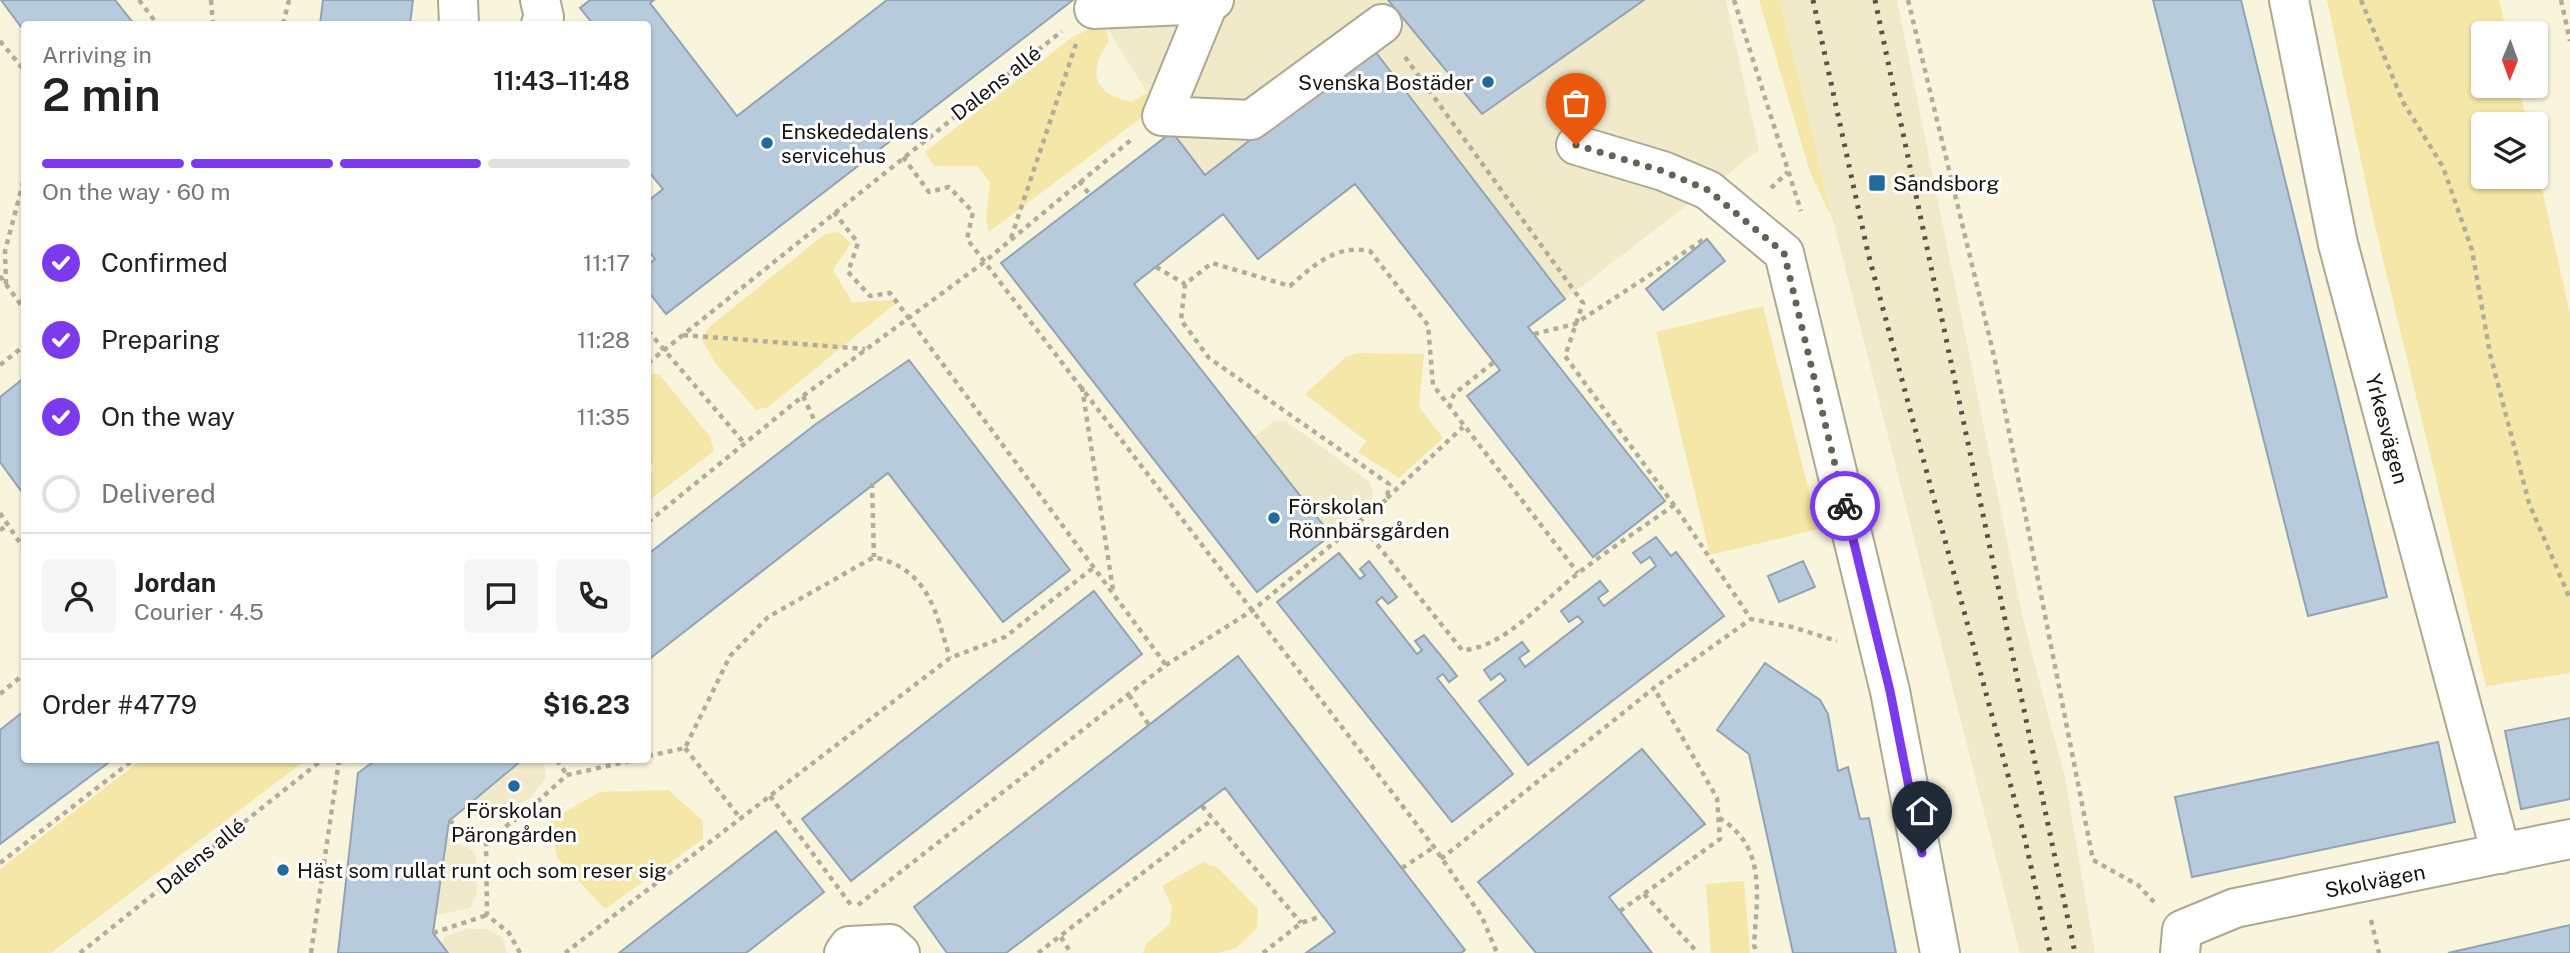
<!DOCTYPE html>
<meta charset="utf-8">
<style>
:root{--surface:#fff;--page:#f6f6f6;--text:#222;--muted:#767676;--line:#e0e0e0;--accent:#7c3aed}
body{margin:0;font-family:"Public Sans",sans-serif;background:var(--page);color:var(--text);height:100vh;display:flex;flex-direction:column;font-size:26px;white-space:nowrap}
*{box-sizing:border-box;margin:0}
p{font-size:23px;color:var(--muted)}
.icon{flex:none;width:38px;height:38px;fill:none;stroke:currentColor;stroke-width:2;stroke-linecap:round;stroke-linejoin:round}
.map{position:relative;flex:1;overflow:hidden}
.panel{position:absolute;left:21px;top:21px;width:630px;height:742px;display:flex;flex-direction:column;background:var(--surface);border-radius:7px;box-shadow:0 2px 5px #0004}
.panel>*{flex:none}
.needle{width:46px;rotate:181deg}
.fabs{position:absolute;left:2471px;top:21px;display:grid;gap:14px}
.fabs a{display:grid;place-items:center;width:77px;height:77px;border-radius:7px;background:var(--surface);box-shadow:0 2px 5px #0004;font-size:35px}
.pin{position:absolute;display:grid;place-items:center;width:60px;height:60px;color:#fff;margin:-72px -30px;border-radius:50% 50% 50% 0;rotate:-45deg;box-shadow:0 0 7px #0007}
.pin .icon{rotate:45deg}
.courier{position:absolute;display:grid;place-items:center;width:70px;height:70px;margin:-35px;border:5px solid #7c3aed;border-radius:50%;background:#fff;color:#222;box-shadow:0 2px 9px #0007}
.head em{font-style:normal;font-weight:600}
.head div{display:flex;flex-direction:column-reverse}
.head{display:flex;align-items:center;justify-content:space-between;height:119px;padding:0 21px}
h1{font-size:46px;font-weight:600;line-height:52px}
.bar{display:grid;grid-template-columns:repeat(4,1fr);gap:10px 7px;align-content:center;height:84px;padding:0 21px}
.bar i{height:9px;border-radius:5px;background:var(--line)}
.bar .current{background:var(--accent)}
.bar p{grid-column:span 4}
.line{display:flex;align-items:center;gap:18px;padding:0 21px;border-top:2px solid var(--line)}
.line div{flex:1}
.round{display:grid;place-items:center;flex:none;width:74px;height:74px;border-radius:7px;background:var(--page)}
ol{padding:0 21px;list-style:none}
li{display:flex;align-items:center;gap:21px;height:77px}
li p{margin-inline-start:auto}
li .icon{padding:7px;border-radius:50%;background:var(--accent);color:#fff;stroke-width:4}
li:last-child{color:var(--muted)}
li i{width:38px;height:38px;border:4px solid var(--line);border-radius:50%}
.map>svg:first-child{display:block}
</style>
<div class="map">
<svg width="2570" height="953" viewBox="0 0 2570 953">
<rect width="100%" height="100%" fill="#f9f4dc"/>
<path fill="#f1eaca" d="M1089,0H1726L1759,150L1565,299L1371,47L1205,175L1172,132Z
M1780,0H1897L2023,619L2065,778L2095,953H2020L1802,99Z
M1274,421H1286L1370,482L1373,494L1370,503L1329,532L1331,535L1258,591L1182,496Z
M522,760L544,761L546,778L533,795L510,811L483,818L461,811Z
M446,837L475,852L478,872L476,896L470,908L436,915Z
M467,929H486L502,937L507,953H448L441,942L447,936Z"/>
<path fill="#f5e7a7" d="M1759,0H1780L1832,218L1810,172Z
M2327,0H2499L2507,33H2483V86H2519L2527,124H2483V177H2536V162L2570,314V673L2486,686L2374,222Z
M1095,26L1107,31L1109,41C1087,73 1093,94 1132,102L1146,93L1161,100L1153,109L989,232L986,220L990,183L978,166H934L925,152L1071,38Z
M838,232L851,243L833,270L852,302L900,300L768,407L756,410L716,364L702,340L708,328L825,234Z
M1763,306L1818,529L1710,555L1656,332Z
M1358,353L1424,354L1419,407L1443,438L1399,478L1358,452L1366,441L1305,394L1346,357Z
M648,374H659L710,437L714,451L652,498H648V477L654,470L648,453Z
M141,760H306L51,953H0V869Z
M668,790L703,821V839L605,909L557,858L551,820L600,792Z
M1203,862L1218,868L1258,909L1257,928L1236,948L1219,953H1143L1146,944L1170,924L1172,907L1162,886Z
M1744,881L1750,953H1711L1706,884Z"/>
<path fill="#b7cbdc" stroke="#91a4b4" stroke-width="2" d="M1,0H115L134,24H24V31Z
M323,0H413L410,24H320Z
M590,0H654L650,3L737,116L887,0H1073L666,314L648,291V265L655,259L648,250V201L663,189L648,171V24H593L580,8Z
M1388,0H1644L1482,114Z
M2153,0H2241L2387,597L2308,616Z
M1371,46L1565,299L1528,327L1665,501L1593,557L1467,396L1500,370L1355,184L1258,259L1223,214L1134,284L1331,535L1257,592L1001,263L1172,132L1205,175Z
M1707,239L1725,261L1663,310L1646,289Z
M909,360L1070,570L1003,622L888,473L648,660V554L816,424Z
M24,378V495L0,462V397Z
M1656,537L1671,556L1676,552L1724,616L1528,765L1479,701L1506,680L1500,673L1491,680L1484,670L1522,642L1529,651L1519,658L1525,667L1583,622L1578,616L1569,622L1561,611L1600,581L1608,591L1598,598L1604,606L1656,566L1650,557L1641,563L1633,553Z
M1339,553L1360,579L1365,575L1360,569L1369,561L1397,597L1388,604L1382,597L1376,602L1417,654L1422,650L1415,641L1424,635L1446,662L1457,676L1449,682L1443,674L1437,678L1513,774L1452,822L1277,602Z
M1803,561L1815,587L1779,602L1768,576Z
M1094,591L1142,654L851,881L802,819Z
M1238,656L1465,950L1461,953H1306L1335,932L1225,788L1006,953H947L914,907Z
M1765,663L1820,700L1828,714L1838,771L1848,767L1860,819L1869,818L1896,953H1793L1749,754L1717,730Z
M24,711V760H112L0,844V730Z
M2570,718V799L2521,809L2505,731Z
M2438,742L2455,822L2192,877L2175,797Z
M1642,749L1705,824L1609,897L1652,953H1536L1478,882Z
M376,760H522L449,821L433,933L448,953H338L358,773Z
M776,831L824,892L746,953H619Z
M2570,925V953H2448Z"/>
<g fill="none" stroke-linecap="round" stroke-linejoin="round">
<g stroke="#ada891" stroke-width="42">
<path id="street" d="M458,0L459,24
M540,0L544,17L541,24
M1214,0L1208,4L1162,116L1251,120L1382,24
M2289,0L2338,244L2501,854
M1094,9L1208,4
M1576,145L1663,171L1708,190L1784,253L1890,691L1940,953
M844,953L849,946L890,944L900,953
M2180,953L2182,930L2235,908L2570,839"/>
</g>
<path stroke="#b1ad9a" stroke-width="4.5" stroke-dasharray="5 5" stroke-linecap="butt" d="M139,0L157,24
M211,0L213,24
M1734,0L1801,211
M1908,0L1995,360L2093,860L2138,885L2154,902
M2361,0L2403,102L2443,167L2472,250L2490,354L2529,503L2570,599
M2561,0L2570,41
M283,24L289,0
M0,41L24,70
M1405,57L1583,303L1565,356L1674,505L1751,619L1792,627L1837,641
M903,157L929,192L949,187L973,212L967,239L1434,847L1482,917L1497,953
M1079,181L1090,195
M1771,188L1788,172
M834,212L858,243L848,272L870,296L890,293L1166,665
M1011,238L1076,44
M1156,267L1185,284
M0,276L24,309
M6,284L5,251L24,179
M648,331L745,444
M1534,334L1575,324L1706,238
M683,335L865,349
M648,363L1062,31
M0,365L24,346
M1082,387L1113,590
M803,396L816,424
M1449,408L1454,394L1494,362
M872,483L874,557
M1387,498L1463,427
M0,513L24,549
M648,522L803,396L983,263L1131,140
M1359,522L1387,499L1389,484L1209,358L1181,320L1185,284L1212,263L1290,286C1314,265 1336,244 1370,251L1428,325L1433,385L1578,573
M0,530L8,525
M0,694L24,674
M1129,695L1149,725
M685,748L741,819
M648,756L685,748L730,656L768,617L874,557C929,570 935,610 950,658
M557,760L567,775
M770,796L851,905
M1202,806L1301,923
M1719,818C1767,846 1757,896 1754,945L1757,953
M449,821L486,840
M1441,859L1654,688L1751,619
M0,863L133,760
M1402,868L1434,847
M1644,894L1698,953
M858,905L1166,665L1253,610L1359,522L1462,650C1503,649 1545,599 1577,574C1608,550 1642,528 1674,505
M1620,911L1720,839L1717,798L1654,688
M2371,920L2379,953
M433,933L487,915
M1061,937L1071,953
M80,953L322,760
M311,953L339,760
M520,953L509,933L487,915L486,840L525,813L567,775L634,760
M565,953L950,658L1005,637L1093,568
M1038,953L1213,819
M1263,953L1301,923L1322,916"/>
<use href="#street" stroke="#fff" stroke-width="38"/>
<path stroke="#575447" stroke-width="5" stroke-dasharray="3.5 7" stroke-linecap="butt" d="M1813,0L1868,253L2024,835L2050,953
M1875,0L2075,953"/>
</g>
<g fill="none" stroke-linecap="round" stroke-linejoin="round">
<path stroke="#656255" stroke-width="7" stroke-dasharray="0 12.6" d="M1576,145L1663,171L1708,190L1784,253L1845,506"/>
<path stroke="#7c3aed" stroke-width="9" d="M1845,506L1890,691L1922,853"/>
</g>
<g fill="#206b9e" stroke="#fff" stroke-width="2.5">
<circle cx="1488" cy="82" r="7"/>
<circle cx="767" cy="143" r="7"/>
<rect x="1868" y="174" width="18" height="18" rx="3.5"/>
<circle cx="1274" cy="518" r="7"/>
<circle cx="514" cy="786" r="7"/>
<circle cx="283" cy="870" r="7"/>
</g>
<g text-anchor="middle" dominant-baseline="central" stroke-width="6" stroke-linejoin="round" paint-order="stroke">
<g font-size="21" fill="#16140c" stroke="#fff" text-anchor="start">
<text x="1474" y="82" text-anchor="end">Svenska Bostäder</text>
<text x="781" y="131">Enskededalens<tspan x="781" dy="24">servicehus</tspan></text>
<text x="1893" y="183">Sandsborg</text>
<text x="1288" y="506">Förskolan<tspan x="1288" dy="24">Rönnbärsgården</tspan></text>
<text x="514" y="810" text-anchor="middle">Förskolan<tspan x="514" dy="24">Pärongården</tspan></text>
<text x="297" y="870">Häst som rullat runt och som reser sig</text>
</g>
<g font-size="21" fill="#16140c" stroke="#fff">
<text transform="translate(996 83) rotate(-38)">Dalens allé</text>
<text transform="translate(2387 429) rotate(75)">Yrkesvägen</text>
<text transform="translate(201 856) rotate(-39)">Dalens allé</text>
<text transform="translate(2375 881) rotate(-11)">Skolvägen</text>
</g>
</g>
</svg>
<div class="fabs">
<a><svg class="needle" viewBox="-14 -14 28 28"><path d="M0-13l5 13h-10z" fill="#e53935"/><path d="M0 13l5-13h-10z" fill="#767676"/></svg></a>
<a><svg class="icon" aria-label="layers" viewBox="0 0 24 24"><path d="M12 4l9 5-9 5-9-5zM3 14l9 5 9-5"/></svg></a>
</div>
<div class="pin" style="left:1576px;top:145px;background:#ea580c"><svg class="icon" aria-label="bag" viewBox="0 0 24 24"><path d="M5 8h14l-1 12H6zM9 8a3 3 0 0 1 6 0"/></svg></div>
<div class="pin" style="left:1922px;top:853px;background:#1f2937"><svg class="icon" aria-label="home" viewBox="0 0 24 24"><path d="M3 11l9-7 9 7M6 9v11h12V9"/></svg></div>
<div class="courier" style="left:1845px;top:506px"><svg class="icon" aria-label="bike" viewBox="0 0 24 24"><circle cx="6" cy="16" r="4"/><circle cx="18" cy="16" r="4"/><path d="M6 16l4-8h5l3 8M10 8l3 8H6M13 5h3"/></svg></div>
<section class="panel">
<div class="head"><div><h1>2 min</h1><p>Arriving in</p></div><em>11:43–11:48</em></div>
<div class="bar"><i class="current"></i><i class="current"></i><i class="current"></i><i></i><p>On the way · 60 m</p></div>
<ol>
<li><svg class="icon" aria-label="check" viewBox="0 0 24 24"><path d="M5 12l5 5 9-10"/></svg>Confirmed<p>11:17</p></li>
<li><svg class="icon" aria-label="check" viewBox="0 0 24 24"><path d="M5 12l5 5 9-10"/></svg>Preparing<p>11:28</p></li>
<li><svg class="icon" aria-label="check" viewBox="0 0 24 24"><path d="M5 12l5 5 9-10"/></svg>On the way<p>11:35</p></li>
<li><i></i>Delivered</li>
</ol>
<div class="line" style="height:126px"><a class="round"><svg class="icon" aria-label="person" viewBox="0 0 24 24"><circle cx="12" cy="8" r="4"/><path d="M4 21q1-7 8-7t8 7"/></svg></a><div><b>Jordan</b><p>Courier · 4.5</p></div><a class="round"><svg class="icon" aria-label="chat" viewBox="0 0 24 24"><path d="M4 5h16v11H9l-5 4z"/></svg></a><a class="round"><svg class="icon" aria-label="phone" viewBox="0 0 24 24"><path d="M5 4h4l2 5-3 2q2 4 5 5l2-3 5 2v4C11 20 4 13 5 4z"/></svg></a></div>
<div class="line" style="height:91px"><div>Order #4779</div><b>$16.23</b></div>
</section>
</div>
